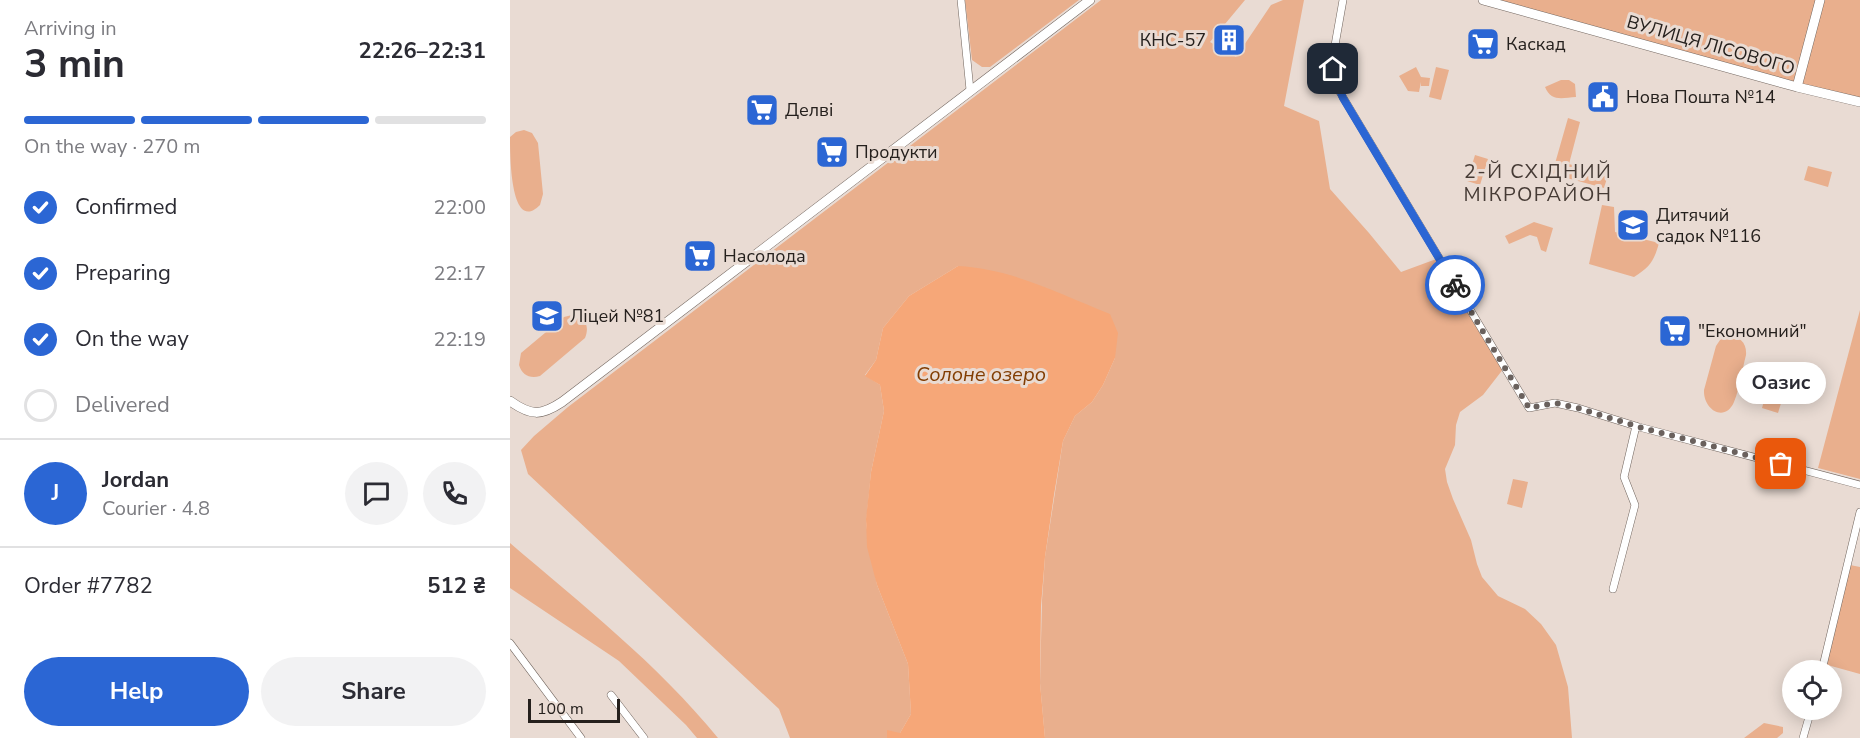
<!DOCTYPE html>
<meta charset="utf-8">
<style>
:root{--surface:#fff;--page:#f2f2f3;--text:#2b2b33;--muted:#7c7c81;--line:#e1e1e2;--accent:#2b66d4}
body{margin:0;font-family:"Nunito Sans",sans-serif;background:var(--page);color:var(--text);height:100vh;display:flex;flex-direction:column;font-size:22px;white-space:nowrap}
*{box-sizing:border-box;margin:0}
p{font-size:20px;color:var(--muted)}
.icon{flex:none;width:33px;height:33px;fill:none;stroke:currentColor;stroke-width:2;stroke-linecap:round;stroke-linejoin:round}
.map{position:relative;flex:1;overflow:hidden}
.drawer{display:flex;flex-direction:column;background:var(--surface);width:510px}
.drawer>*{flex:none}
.controls{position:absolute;left:1272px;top:660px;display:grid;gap:12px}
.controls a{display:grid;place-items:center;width:60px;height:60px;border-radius:50%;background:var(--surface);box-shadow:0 3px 15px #0003;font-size:30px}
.scale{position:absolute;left:18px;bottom:15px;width:92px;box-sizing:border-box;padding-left:6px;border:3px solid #25201d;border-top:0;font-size:16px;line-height:21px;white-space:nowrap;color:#25201d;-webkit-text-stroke:4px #e9dbd3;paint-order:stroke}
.pin{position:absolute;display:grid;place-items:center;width:51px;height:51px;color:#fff;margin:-26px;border-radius:12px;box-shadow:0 3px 9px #0006}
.courier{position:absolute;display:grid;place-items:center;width:60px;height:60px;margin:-30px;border:4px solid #2b66d4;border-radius:50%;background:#fff;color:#222;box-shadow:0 2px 8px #0007}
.bubble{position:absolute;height:42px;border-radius:21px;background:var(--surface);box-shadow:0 3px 15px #0003;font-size:20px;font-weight:700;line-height:42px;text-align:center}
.overview em{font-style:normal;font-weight:700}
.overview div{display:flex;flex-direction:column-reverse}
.overview{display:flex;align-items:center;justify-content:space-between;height:102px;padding:0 24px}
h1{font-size:39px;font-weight:700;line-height:45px}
.bar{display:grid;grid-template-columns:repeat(4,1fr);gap:9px 6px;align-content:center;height:72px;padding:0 24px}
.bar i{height:8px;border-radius:4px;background:var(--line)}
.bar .current{background:var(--accent)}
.bar p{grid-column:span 4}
.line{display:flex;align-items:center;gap:15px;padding:0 24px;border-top:2px solid var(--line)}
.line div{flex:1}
.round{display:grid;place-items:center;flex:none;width:63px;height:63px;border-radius:32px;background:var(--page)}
ol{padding:0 24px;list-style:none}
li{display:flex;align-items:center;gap:18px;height:66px}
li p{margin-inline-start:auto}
li .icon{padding:6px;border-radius:50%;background:var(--accent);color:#fff;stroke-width:4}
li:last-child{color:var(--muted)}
li i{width:33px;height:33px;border:3px solid var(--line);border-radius:50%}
.button{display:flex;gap:12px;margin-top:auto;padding:12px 24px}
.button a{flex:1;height:69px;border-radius:36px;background:var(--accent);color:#fff;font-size:24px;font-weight:700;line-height:69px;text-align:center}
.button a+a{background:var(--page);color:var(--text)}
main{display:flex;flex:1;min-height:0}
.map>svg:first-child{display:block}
</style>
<main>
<section class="drawer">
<div class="overview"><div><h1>3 min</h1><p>Arriving in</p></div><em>22:26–22:31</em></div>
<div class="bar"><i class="current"></i><i class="current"></i><i class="current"></i><i></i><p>On the way · 270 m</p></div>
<ol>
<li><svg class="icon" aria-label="check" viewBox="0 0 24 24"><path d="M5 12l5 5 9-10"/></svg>Confirmed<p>22:00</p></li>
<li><svg class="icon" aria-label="check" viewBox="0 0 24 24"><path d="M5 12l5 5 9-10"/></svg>Preparing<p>22:17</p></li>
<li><svg class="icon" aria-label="check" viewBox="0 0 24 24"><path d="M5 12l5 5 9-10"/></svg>On the way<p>22:19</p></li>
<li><i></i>Delivered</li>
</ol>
<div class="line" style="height:108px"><b class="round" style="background:var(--accent);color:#fff">J</b><div><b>Jordan</b><p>Courier · 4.8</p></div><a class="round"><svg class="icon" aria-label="chat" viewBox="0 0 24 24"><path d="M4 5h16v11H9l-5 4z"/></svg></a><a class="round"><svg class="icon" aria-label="phone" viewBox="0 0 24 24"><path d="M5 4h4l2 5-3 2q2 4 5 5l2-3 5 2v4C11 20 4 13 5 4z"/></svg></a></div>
<div class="line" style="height:78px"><div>Order #7782</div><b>512 ₴</b></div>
<div class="button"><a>Help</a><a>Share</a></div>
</section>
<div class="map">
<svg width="1350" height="738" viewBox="0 0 1350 738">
<rect width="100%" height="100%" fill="#e9dbd3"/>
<path fill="#e9af8d" d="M455,0H569L480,67H472L462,60Z
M591,0H735L700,42L726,57L761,5L773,0H794L774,106L809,121L820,189L859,233L891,272L929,258L994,368L973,395L950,412L946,425L945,445L935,469L937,482L943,499L961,540L967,564L972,577L988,596L1015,609L1031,624L1046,645L1058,687L1062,738H535L530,683L532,600L535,557L553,441L565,416L582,402L593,385L605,358L448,266L399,296L373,328L366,360L355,375L370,385L374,411L361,472L356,524L367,585L398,664L401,714L390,733L377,738H280L269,709L18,474L11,450L24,436L58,407Z
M973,0H1350V102Z
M906,67L911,77L920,78L919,86H911V82L909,92L898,91L889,76Z
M926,67L939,70L931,100L919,97Z
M1051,80H1059L1065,84L1066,97C1052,98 1041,102 1035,87Z
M1058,118L1070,122L1059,164L1098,175L1094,188L1042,174Z
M14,130L22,133L28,143L33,194L30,205C0,235 0,153 0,137L6,132Z
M965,155L978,159L970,185L957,181Z
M1298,166L1322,172L1318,187L1294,180Z
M1092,205L1104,207L1105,232L1149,243C1144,261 1140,267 1124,277L1079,264Z
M1024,222L1043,228L1036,252L1031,250L1027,237L1020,235L999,244L995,236Z
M1350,310V479L1308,468Z
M62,315C75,316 80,326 75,338L30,376C20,379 12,375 9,365L11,353L54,317Z
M1218,336C1230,336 1237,343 1236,355C1232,370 1230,388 1224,402C1215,423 1193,410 1194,390L1206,346L1210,340Z
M1262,372L1279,377L1268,413L1252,408Z
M1242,373L1255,377L1249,403L1235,399Z
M1003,479L1018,482L1012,508L997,504Z
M0,543C71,604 148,664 208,738H187L176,725L109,661L0,588Z
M1340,565L1350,567V674L1314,664Z
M1254,723L1273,727V733L1267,738H1234Z"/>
<path fill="#f6a778" d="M448,266C503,269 550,294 600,314L608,333L605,358L593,385L582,402L565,416L553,441L544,495L535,557L531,606L530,683L535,738H377V730L390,733L401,714L398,664L367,585L357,547L356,519L361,472L374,411L370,385L355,376L366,360L373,328L399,296Z"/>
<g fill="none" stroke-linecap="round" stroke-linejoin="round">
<g stroke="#72665f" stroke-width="8">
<path id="street" d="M451,0L460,90
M833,0L822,62L828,89L1019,408L1045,403L1068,408L1129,427L1350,485
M1103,589L1125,505L1114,477L1126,426
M0,643L71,738
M1312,670L1350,512
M101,695L134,738
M1293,738L1301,710"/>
</g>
<g stroke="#72665f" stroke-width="10">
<path id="secondary" d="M973,0L1287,87L1350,102
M1287,87L1310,0
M0,401C21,416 31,416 52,402L580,0"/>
</g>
<use href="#street" stroke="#fff" stroke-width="7"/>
<use href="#secondary" stroke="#fff" stroke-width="9"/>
</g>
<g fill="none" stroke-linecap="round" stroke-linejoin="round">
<path stroke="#6a615d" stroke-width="6" stroke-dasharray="0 10.8" d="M945,285L1019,408L1045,403L1068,408L1129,427L1271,464"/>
<path stroke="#2b66d4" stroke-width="8" d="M823,69L825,79L833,98L945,285"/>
</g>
<defs>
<g id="building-square" transform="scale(1.725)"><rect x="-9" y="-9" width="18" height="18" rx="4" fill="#2b66d4" stroke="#e9dbd3"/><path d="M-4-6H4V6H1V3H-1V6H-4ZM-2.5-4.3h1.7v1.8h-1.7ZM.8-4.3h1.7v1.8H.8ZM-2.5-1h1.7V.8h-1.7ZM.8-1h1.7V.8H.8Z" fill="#fff"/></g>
<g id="supermarket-square" transform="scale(1.725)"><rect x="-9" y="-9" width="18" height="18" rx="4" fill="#2b66d4" stroke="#e9dbd3"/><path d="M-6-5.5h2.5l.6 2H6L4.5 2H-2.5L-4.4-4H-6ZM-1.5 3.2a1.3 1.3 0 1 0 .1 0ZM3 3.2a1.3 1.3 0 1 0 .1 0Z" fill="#fff"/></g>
<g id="civic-square" transform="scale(1.725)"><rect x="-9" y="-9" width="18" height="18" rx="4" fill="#2b66d4" stroke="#e9dbd3"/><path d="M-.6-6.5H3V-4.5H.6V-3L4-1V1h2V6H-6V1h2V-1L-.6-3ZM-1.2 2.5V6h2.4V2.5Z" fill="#fff"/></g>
<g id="school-square" transform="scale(1.725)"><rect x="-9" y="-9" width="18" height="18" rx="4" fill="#2b66d4" stroke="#e9dbd3"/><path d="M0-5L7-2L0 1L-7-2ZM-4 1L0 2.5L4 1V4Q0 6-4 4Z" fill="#fff"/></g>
</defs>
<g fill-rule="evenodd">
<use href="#building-square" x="719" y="40"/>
<use href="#supermarket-square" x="973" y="44"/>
<use href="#civic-square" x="1093" y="97"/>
<use href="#supermarket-square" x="252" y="110"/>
<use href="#supermarket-square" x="322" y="152"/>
<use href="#school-square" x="1123" y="225"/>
<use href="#supermarket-square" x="190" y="256"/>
<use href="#school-square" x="37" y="316"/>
<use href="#supermarket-square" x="1165" y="331"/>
</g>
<g text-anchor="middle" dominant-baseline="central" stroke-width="6" stroke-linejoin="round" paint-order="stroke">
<g font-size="18" fill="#25201d" stroke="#e9dbd3" text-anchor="start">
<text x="696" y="40" text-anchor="end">КНС-57</text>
<text x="996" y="44">Каскад</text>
<text x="1116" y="97">Нова Пошта №14</text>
<text x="275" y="110">Делві</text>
<text x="345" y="152">Продукти</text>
<text x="1146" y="215">Дитячий<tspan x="1146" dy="21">садок №116</tspan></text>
<text x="213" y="256">Насолода</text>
<text x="60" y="316">Ліцей №81</text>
<text x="1188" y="331">"Економний"</text>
</g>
<g font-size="18" fill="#25201d" stroke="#e9dbd3">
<text transform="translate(1201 45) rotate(16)">ВУЛИЦЯ ЛІСОВОГО</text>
</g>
<g font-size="20" letter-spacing="1.5" fill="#463b35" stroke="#e9dbd3">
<text x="1028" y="171">2-Й СХІДНИЙ<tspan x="1028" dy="23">МІКРОРАЙОН</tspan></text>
</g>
<g font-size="20" font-style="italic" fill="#823d02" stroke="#e9dbd3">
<text x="471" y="374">Солоне озеро</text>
</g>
</g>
</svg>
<div class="controls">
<a><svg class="icon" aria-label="locate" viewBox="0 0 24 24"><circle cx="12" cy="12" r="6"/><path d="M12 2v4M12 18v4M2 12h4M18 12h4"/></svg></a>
</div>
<div class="scale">100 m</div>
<div class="pin" style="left:1271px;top:464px;background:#ea580c"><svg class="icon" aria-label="bag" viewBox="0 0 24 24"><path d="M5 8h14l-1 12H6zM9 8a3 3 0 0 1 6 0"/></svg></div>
<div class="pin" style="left:823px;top:69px;background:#1f2937"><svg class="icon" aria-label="home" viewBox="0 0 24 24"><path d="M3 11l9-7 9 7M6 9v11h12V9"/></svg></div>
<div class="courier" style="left:945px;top:285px"><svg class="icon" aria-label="bike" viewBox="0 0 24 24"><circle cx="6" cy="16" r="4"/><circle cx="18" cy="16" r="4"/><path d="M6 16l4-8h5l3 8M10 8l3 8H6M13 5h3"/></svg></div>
<div class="bubble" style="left:1226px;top:362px;width:90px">Оазис</div>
</div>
</main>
